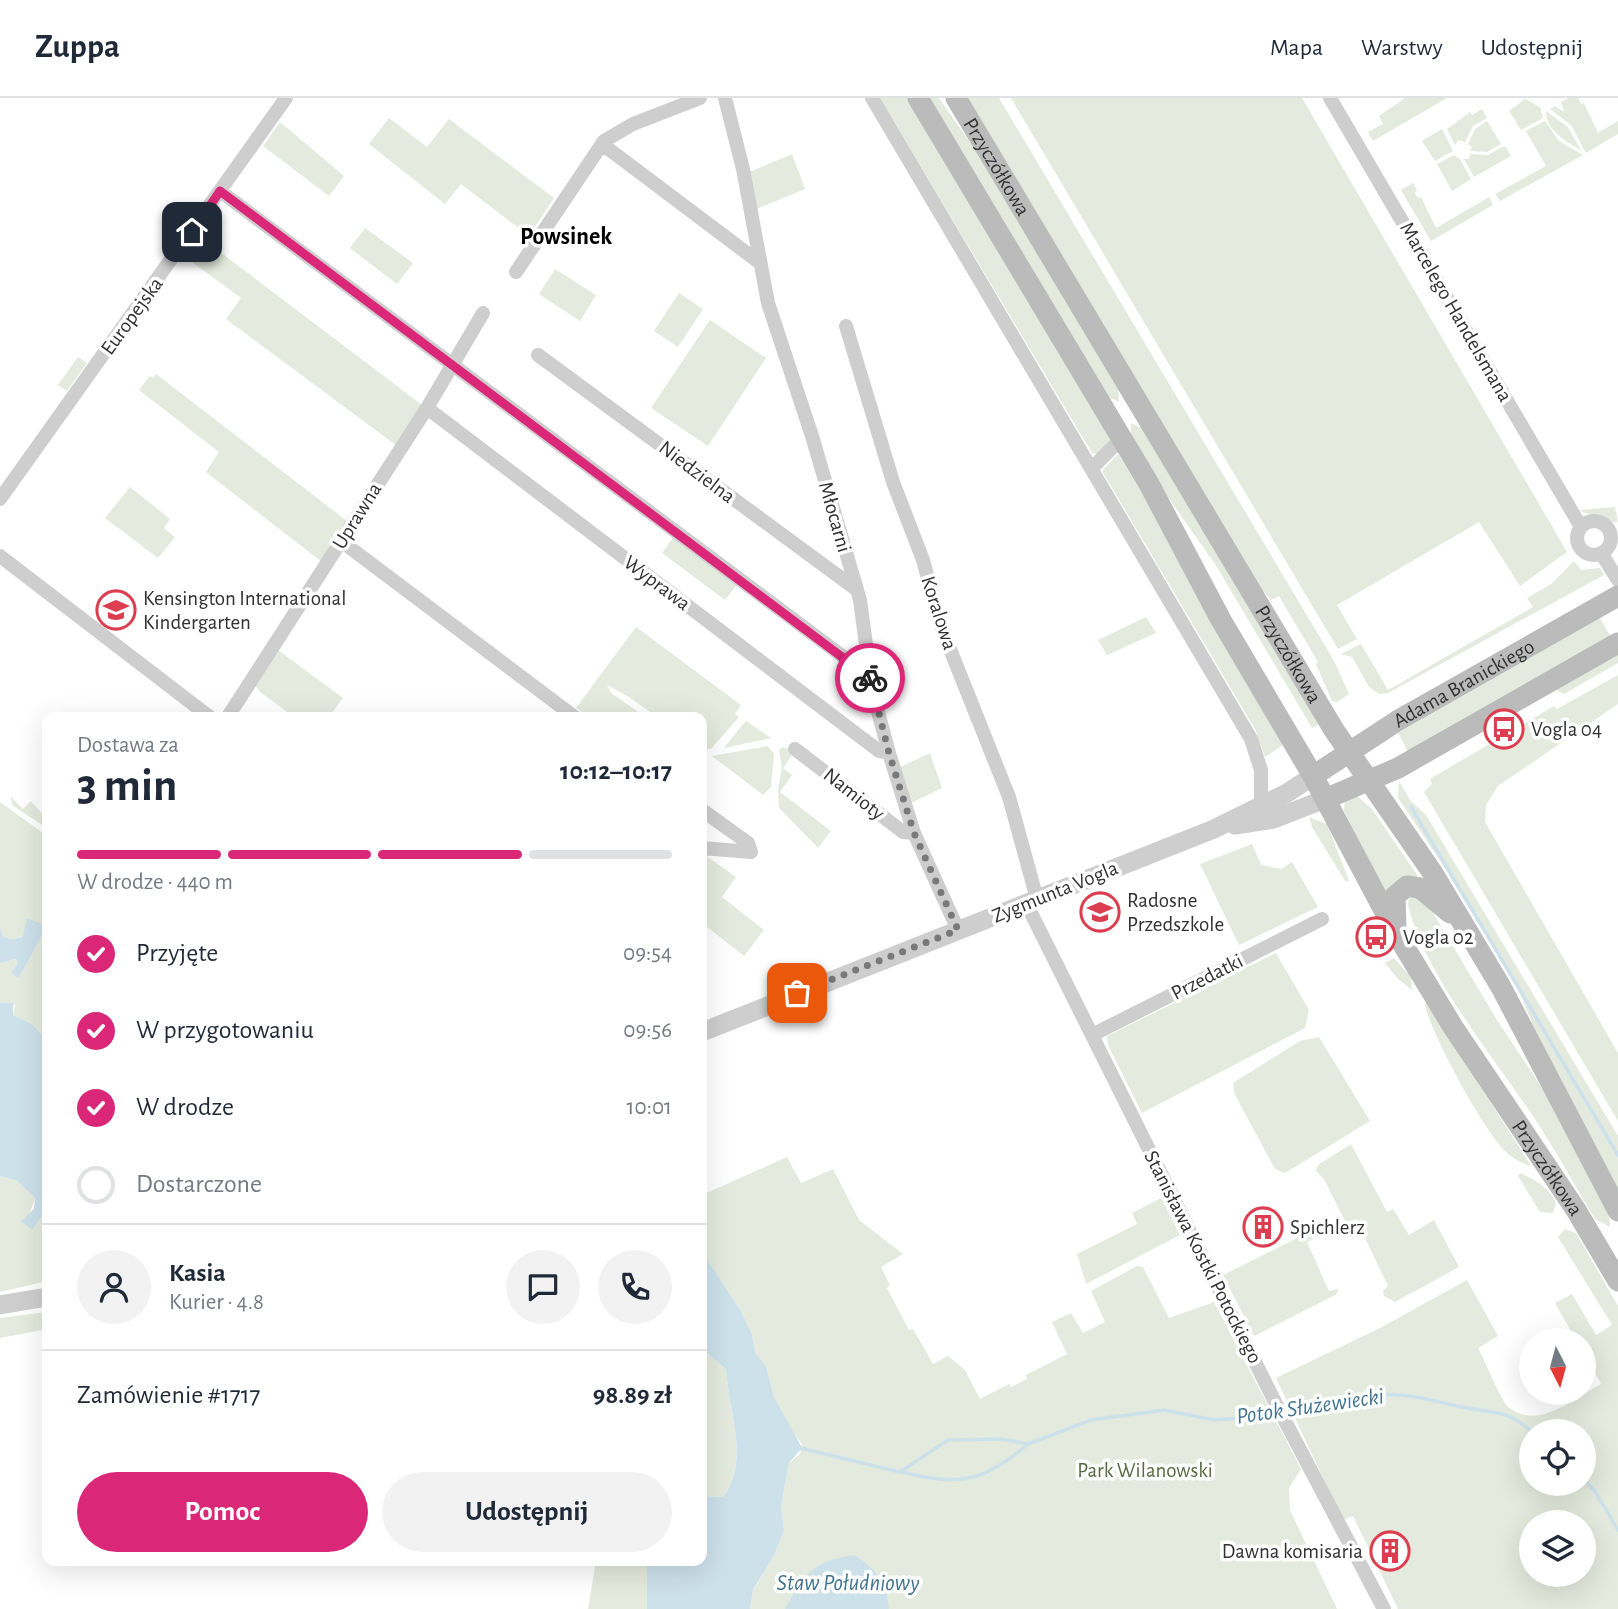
<!DOCTYPE html>
<html lang="pl">
<meta charset="utf-8">
<style>
:root{--surface:#fff;--page:#f2f2f3;--text:#1f2937;--muted:#747a83;--line:#e0e1e3;--accent:#db2777}
body{margin:0;font-family:"Alegreya Sans",sans-serif;background:var(--page);color:var(--text);height:100vh;display:flex;flex-direction:column;font-size:26px;white-space:nowrap}
*{box-sizing:border-box;margin:0}
p{font-size:23px;color:var(--muted)}
.icon{flex:none;width:38px;height:38px;fill:none;stroke:currentColor;stroke-width:2;stroke-linecap:round;stroke-linejoin:round}
.map{position:relative;flex:1;overflow:hidden}
.side{position:absolute;left:42px;top:614px;width:665px;height:854px;display:flex;flex-direction:column;background:var(--surface);border-radius:14px;box-shadow:0 7px 28px #0002}
.side>*{flex:none}
.needle{width:46px;rotate:174deg}
.buttons{position:absolute;left:1519px;top:1230px;display:grid;gap:14px}
.buttons a{display:grid;place-items:center;width:77px;height:77px;border-radius:50%;background:var(--surface);box-shadow:0 7px 28px #0002;font-size:35px}
.pin{position:absolute;display:grid;place-items:center;width:60px;height:60px;color:#fff;margin:-30px;border-radius:14px;box-shadow:0 4px 10px #0006}
.courier{position:absolute;display:grid;place-items:center;width:70px;height:70px;margin:-35px;border:5px solid #db2777;border-radius:50%;background:#fff;color:#222;box-shadow:0 2px 9px #0007}
.summary em{font-style:normal;font-weight:700}
.summary div{display:flex;flex-direction:column-reverse}
.summary{display:flex;align-items:center;justify-content:space-between;height:119px;padding:0 35px}
h1{font-size:46px;font-weight:700;line-height:52px}
.bar{display:grid;grid-template-columns:repeat(4,1fr);gap:10px 7px;align-content:center;height:84px;padding:0 35px}
.bar i{height:9px;border-radius:5px;background:var(--line)}
.bar .current{background:var(--accent)}
.bar p{grid-column:span 4}
.line{display:flex;align-items:center;gap:18px;padding:0 35px;border-top:2px solid var(--line)}
.line div{flex:1}
.round{display:grid;place-items:center;flex:none;width:74px;height:74px;border-radius:37px;background:var(--page)}
ol{padding:0 35px;list-style:none}
li{display:flex;align-items:center;gap:21px;height:77px}
li p{margin-inline-start:auto}
li .icon{padding:7px;border-radius:50%;background:var(--accent);color:#fff;stroke-width:4}
li:last-child{color:var(--muted)}
li i{width:38px;height:38px;border:4px solid var(--line);border-radius:50%}
.action{display:flex;gap:14px;margin-top:auto;padding:14px 35px}
.action a{flex:1;height:80px;border-radius:42px;background:var(--accent);color:#fff;font-size:28px;font-weight:700;line-height:80px;text-align:center}
.action a+a{background:var(--page);color:var(--text)}
header{display:flex;align-items:center;gap:42px;box-sizing:border-box;height:98px;padding:0 35px;background:var(--surface);border-bottom:2px solid var(--line)}
header strong{font-size:33px}
nav{display:flex;gap:38px;margin-inline-start:auto;font-size:24px}
.map>svg:first-child{display:block}
</style>
<header>
<strong>Zuppa</strong>
<nav><a>Mapa</a><a>Warstwy</a><a>Udostępnij</a></nav>
</header>
<div class="map">
<svg width="1618" height="1511" viewBox="0 0 1618 1511">
<rect width="100%" height="100%" fill="#fff"/>
<path fill="#e4eadd" fill-rule="evenodd" d="M880,0H909L1111,341L1098,356L1092,355Z
M928,0H939L990,73L1118,287L1119,304L1104,297Z
M966,0H999L1334,563L1349,596L1337,604L1332,603L1316,566L1318,564L1279,498L1271,502L1256,485Z
M1011,0H1302L1567,454L1520,488L1479,424L1337,507L1357,541L1338,551Z
M1405,0H1447L1373,43L1368,34L1383,26L1379,18Z
M1568,0H1578L1581,6L1584,5L1598,35L1618,23V36L1586,55L1571,27L1550,11L1555,8L1564,14L1561,4Z
M1525,1L1540,9L1543,20L1521,32L1515,23L1518,21L1515,22L1509,13Z
M1482,11L1487,20L1473,28L1465,44L1458,42L1455,47L1447,31L1470,14L1472,17Z
M1546,13L1568,29L1581,52C1566,44 1545,31 1546,13Z
M389,20L427,49L449,21L554,100L529,138L461,86L445,106L369,46Z
M1487,23L1501,46L1487,54L1470,53L1472,49L1468,46L1475,31Z
M1545,23L1559,43L1583,57L1500,103L1495,96L1546,68L1526,33Z
M280,24L344,78L329,98L263,48Z
M1442,31L1453,53L1435,63L1422,43Z
M1502,49H1506L1511,58L1474,79L1464,61H1469L1470,56L1488,57Z
M792,56L805,91L754,112L747,75Z
M1454,57L1460,61L1471,81L1452,93L1437,66Z
M1413,85L1417,92L1415,95L1418,100L1421,99L1436,130L1489,99L1493,107L1431,143L1401,92Z
M365,130L413,165L397,186L350,150Z
M199,138L422,307L397,348L226,221L241,200L185,159Z
M555,171L596,197L580,223L539,196Z
M679,195L703,211L678,249L654,233Z
M710,222L766,260L708,348L651,310Z
M78,259L87,265L67,293L58,287Z
M156,276L347,423L322,464L206,374L219,354L139,292L150,278L153,280Z
M1131,325L1145,332L1322,625L1312,630L1217,469L1149,372L1131,340Z
M1118,356L1170,440L1212,527L1283,647L1265,659L1255,631L1102,373Z
M130,389L170,421L164,430L175,439L158,460L105,420Z
M1615,409L1618,424H1609L1578,412Z
M675,437L739,484L725,502L662,455Z
M1574,463L1581,472L1600,470L1604,477L1388,595L1379,596L1369,589L1352,559L1341,556L1361,546L1388,592L1533,509L1527,500L1551,486Z
M1146,519L1156,535L1107,557L1098,542Z
M1600,520L1612,541L1409,656L1398,635Z
M636,529L741,607L735,616L739,619L711,651L702,650V620L657,619L629,599L607,587L611,595L637,613L632,619H589L576,610Z
M278,552L343,600L329,619H294L260,594L255,587Z
M1618,553V565L1564,596L1554,591Z
M1618,577V606L1498,688L1486,707L1485,724L1618,955V1023L1424,694L1432,686L1430,681L1554,608L1557,611Z
M746,623L771,640L724,650L743,626Z
M768,648L774,656L771,689L763,697L712,658Z
M783,649L794,654L783,670L792,677L780,694L831,733L818,750L779,710L778,691L782,670L779,652Z
M930,655L942,690L909,706L898,670Z
M1399,683L1410,702L1426,717L1618,1038V1093L1540,945L1518,890L1441,764L1398,700Z
M1356,697L1372,711L1418,778L1387,798L1344,713L1345,702Z
M10,698L23,711L31,703L47,721V730L13,708Z
M0,704L47,738V942L32,926L13,917L15,907L0,905V865L16,861L19,866L13,871L20,878L47,828L12,842L3,838L0,829Z
M1309,719L1327,726L1349,783H1345L1312,729Z
M1252,746L1261,767L1281,771L1292,764L1318,809L1239,847L1200,766Z
M702,755L736,779L722,799L764,832L744,858L702,825Z
M1414,797L1432,813L1497,922L1560,1017L1609,1113L1610,1129L1595,1121C1575,1088 1556,1053 1535,1021C1496,962 1422,873 1408,806L1409,800Z
M1276,855L1309,912L1305,930L1142,1015L1108,947L1107,938Z
M1394,860L1411,879L1412,892L1397,880L1385,865Z
M1427,905L1530,1066L1529,1068C1521,1064 1513,1061 1506,1054C1484,1033 1431,936 1425,907Z
M1319,939L1370,1023L1285,1075L1275,1071L1235,997L1233,985L1300,943Z
M1351,1046L1387,1114L1393,1111L1409,1137L1434,1122L1459,1169L1395,1204L1384,1198L1383,1193L1388,1188L1356,1121L1346,1125L1324,1081L1316,1073L1318,1067Z
M787,1059L801,1085L833,1071L859,1122L903,1156L881,1169L890,1187L887,1190L909,1232L913,1231L933,1266L948,1258L965,1272L980,1301L1009,1286L1011,1289L1027,1281L1026,1277L1067,1256L1052,1224L1071,1215L1083,1235L1105,1224L1091,1193L1137,1168L1143,1169L1169,1220L1214,1204L1301,1371L1289,1390L1290,1412L1337,1511H750L753,1493L775,1456L784,1432L781,1408L789,1365L800,1356L802,1346L788,1328L774,1299L766,1268L755,1254L752,1236L742,1215L702,1153V1097Z
M1520,1075C1536,1082 1548,1089 1556,1105L1553,1115L1540,1114L1518,1078Z
M0,1078L17,1083L35,1100L29,1117L32,1131L47,1111V1183L0,1194Z
M1161,1100L1180,1137L1086,1186L1077,1156L1137,1126L1132,1115Z
M1565,1131L1576,1135L1618,1208V1511H1398L1353,1418L1343,1422L1276,1280L1380,1230L1467,1182L1498,1238L1478,1250C1483,1259 1502,1304 1508,1309C1538,1333 1573,1301 1601,1286L1584,1255V1242H1576L1555,1205L1572,1196L1596,1237L1612,1227L1558,1139ZM1531,1334H1584V1386H1531ZM1531,1424H1584V1477H1531Z
M1305,1136L1314,1140L1307,1144L1329,1193L1338,1191L1337,1196L1254,1238L1223,1177Z
M47,1214V1231L0,1240V1220Z
M702,1251L726,1271C728,1314 751,1360 723,1399L702,1398Z
M596,1463H647V1511H588Z"/>
<path fill="#cde1eb" d="M27,820L47,828L20,878L16,879L11,874L18,866L16,861L0,865V829L3,838L12,842L23,838Z
M0,905H13V917L32,926L47,942V1111L32,1132L21,1123L34,1111L35,1100L17,1083L0,1078Z
M702,1153L742,1215L752,1236L755,1254L766,1268L774,1299L802,1350L789,1365L781,1408L784,1432L775,1456L753,1492L750,1511H647V1463H702V1398L723,1399C751,1361 728,1314 726,1271L702,1251Z
M854,1457C876,1470 887,1485 889,1511H785C806,1474 811,1464 854,1457Z"/>
<g fill="none" stroke-linecap="round" stroke-linejoin="round">
<path stroke="#cde1eb" stroke-width="3.5" d="M1411,709L1618,1057
M1285,1316C1320,1307 1361,1294 1398,1297C1422,1298 1444,1306 1467,1310C1496,1315 1509,1313 1532,1334
M800,1350L900,1374L948,1342L1001,1341L1028,1346L1091,1322L1164,1312L1214,1322L1277,1318
M902,1374C958,1388 983,1385 1028,1346
M1584,1382L1594,1392L1618,1432"/>
<path stroke="#cecece" stroke-width="14" d="M725,0L743,71L768,205L812,338L860,502L872,591L889,655L914,735L958,832
M872,0L1251,641L1261,672V708
M1330,0L1581,429
M602,46L760,165
M220,93L869,578
M516,174L604,43L633,26L700,0
M846,228L893,384L923,462L940,526L1009,699L1037,801
M538,257L856,491
M427,310L879,653L889,655
M1092,370L1121,341
M0,401L286,0
M1577 440a17 17 0 1 1 34 0a17 17 0 1 1-34 0Z
M341,443L576,620
M1601,455L1618,482
M0,458L211,620
M227,620L427,310L483,215
M795,651L903,734L914,735
M702,712L748,745L751,754L702,750
M1026,805L1275,1304L1384,1511
M1092,937L1322,821"/>
<path stroke="#cecece" stroke-width="19" d="M1235,727L1274,721L1325,701
M702,934L1214,731L1287,695L1313,678
M0,1207L47,1199"/>
<g stroke="#bbb" stroke-width="21">
<path id="s1" d="M918,0L1149,386L1221,522L1313,678L1396,835L1453,929L1576,1112L1618,1183"/>
<path id="s2" d="M956,0L1334,632L1432,774L1501,889L1618,1113"/>
<path id="s3" d="M1313,678L1397,623L1618,498"/>
<path d="M1325,701L1398,670L1618,545"/>
<path d="M1396,830L1395,798L1407,788L1420,790L1450,815"/>
</g>
</g>
<g fill="none" stroke-linecap="round" stroke-linejoin="round">
<path stroke="#797979" stroke-width="7" stroke-dasharray="0 12.6" d="M797,895L958,832L914,735L889,655L870,580"/>
<path stroke="#db2777" stroke-width="9" d="M192,134L220,93L870,580"/>
</g>
<defs>
<g id="school-ring" transform="scale(2.0125)"><circle r="9.5" fill="#fff" stroke="#dc3e50" stroke-width="1.5"/><path d="M0-5L7-2L0 1L-7-2ZM-4 1L0 2.5L4 1V4Q0 6-4 4Z" fill="#dc3e50"/></g>
<g id="bus-ring" transform="scale(2.0125)"><circle r="9.5" fill="#fff" stroke="#dc3e50" stroke-width="1.5"/><path d="M-5-6H5V4H4V6H2V4H-2V6H-4V4H-5ZM-3.5-4V0h7V-4ZM-3.5 1.2v1.5H-2V1.2ZM2 1.2v1.5H3.5V1.2Z" fill="#dc3e50"/></g>
<g id="building-ring" transform="scale(2.0125)"><circle r="9.5" fill="#fff" stroke="#dc3e50" stroke-width="1.5"/><path d="M-4-6H4V6H1V3H-1V6H-4ZM-2.5-4.3h1.7v1.8h-1.7ZM.8-4.3h1.7v1.8H.8ZM-2.5-1h1.7V.8h-1.7ZM.8-1h1.7V.8H.8Z" fill="#dc3e50"/></g>
</defs>
<g fill-rule="evenodd">
<use href="#school-ring" x="116" y="512"/>
<use href="#bus-ring" x="1504" y="631"/>
<use href="#school-ring" x="1100" y="814"/>
<use href="#bus-ring" x="1376" y="839"/>
<use href="#building-ring" x="1263" y="1129"/>
<use href="#building-ring" x="1390" y="1453"/>
</g>
<g text-anchor="middle" dominant-baseline="central" stroke-width="7" stroke-linejoin="round" paint-order="stroke">
<g font-size="21" fill="#313131" stroke="#fff">
<text stroke="none"><textPath href="#s2" startOffset="80">Przyczółkowa</textPath></text>
<text transform="translate(1456 214) rotate(60)">Marcelego Handelsmana</text>
<text transform="translate(132 218) rotate(-54)">Europejska</text>
<text transform="translate(697 374) rotate(37)">Niedzielna</text>
<text transform="translate(357 418) rotate(-58)">Uprawna</text>
<text transform="translate(835 419) rotate(74)">Młocarni</text>
<text transform="translate(657 485) rotate(37)">Wyprawa</text>
<text transform="translate(939 515) rotate(72)">Koralowa</text>
<text stroke="none"><textPath href="#s2" startOffset="648">Przyczółkowa</textPath></text>
<text stroke="none"><textPath href="#s3" startOffset="177">Adama Branickiego</textPath></text>
<text transform="translate(854 696) rotate(38)">Namioty</text>
<text transform="translate(1055 794) rotate(-22)">Zygmunta Vogla</text>
<text transform="translate(1207 879) rotate(-27)">Przedatki</text>
<text stroke="none"><textPath href="#s1" startOffset="1242">Przyczółkowa</textPath></text>
<text transform="translate(1203 1159) rotate(63)">Stanisława Kostki Potockiego</text>
</g>
<g font-size="21" fill="#313131" stroke="#fff" text-anchor="start">
<text x="143" y="500">Kensington International<tspan x="143" dy="24">Kindergarten</tspan></text>
<text x="1531" y="631">Vogla 04</text>
<text x="1127" y="802">Radosne<tspan x="1127" dy="24">Przedszkole</tspan></text>
<text x="1403" y="839">Vogla 02</text>
<text x="1290" y="1129">Spichlerz</text>
<text x="1363" y="1453" text-anchor="end">Dawna komisaria</text>
</g>
<g font-size="21" fill="#566b40" stroke="#fff">
<text x="1145" y="1372">Park Wilanowski</text>
</g>
<g font-size="23" font-style="italic" fill="#42748f" stroke="#fff">
<text transform="translate(1310 1309) rotate(-8)">Potok Służewiecki</text>
<text x="848" y="1485">Staw Południowy</text>
</g>
<g font-size="24" font-weight="bold" fill="#000" stroke="#fff">
<text x="566" y="139">Powsinek</text>
</g>
</g>
</svg>
<div class="buttons">
<a><svg class="needle" viewBox="-14 -14 28 28"><path d="M0-13l5 13h-10z" fill="#e53935"/><path d="M0 13l5-13h-10z" fill="#747a83"/></svg></a>
<a><svg class="icon" aria-label="locate" viewBox="0 0 24 24"><circle cx="12" cy="12" r="6"/><path d="M12 2v4M12 18v4M2 12h4M18 12h4"/></svg></a>
<a><svg class="icon" aria-label="layers" viewBox="0 0 24 24"><path d="M12 4l9 5-9 5-9-5zM3 14l9 5 9-5"/></svg></a>
</div>
<div class="pin" style="left:797px;top:895px;background:#ea580c"><svg class="icon" aria-label="bag" viewBox="0 0 24 24"><path d="M5 8h14l-1 12H6zM9 8a3 3 0 0 1 6 0"/></svg></div>
<div class="pin" style="left:192px;top:134px;background:#1f2937"><svg class="icon" aria-label="home" viewBox="0 0 24 24"><path d="M3 11l9-7 9 7M6 9v11h12V9"/></svg></div>
<div class="courier" style="left:870px;top:580px"><svg class="icon" aria-label="bike" viewBox="0 0 24 24"><circle cx="6" cy="16" r="4"/><circle cx="18" cy="16" r="4"/><path d="M6 16l4-8h5l3 8M10 8l3 8H6M13 5h3"/></svg></div>
<section class="side">
<div class="summary"><div><h1>3 min</h1><p>Dostawa za</p></div><em>10:12–10:17</em></div>
<div class="bar"><i class="current"></i><i class="current"></i><i class="current"></i><i></i><p>W drodze · 440 m</p></div>
<ol>
<li><svg class="icon" aria-label="check" viewBox="0 0 24 24"><path d="M5 12l5 5 9-10"/></svg>Przyjęte<p>09:54</p></li>
<li><svg class="icon" aria-label="check" viewBox="0 0 24 24"><path d="M5 12l5 5 9-10"/></svg>W przygotowaniu<p>09:56</p></li>
<li><svg class="icon" aria-label="check" viewBox="0 0 24 24"><path d="M5 12l5 5 9-10"/></svg>W drodze<p>10:01</p></li>
<li><i></i>Dostarczone</li>
</ol>
<div class="line" style="height:126px"><a class="round"><svg class="icon" aria-label="person" viewBox="0 0 24 24"><circle cx="12" cy="8" r="4"/><path d="M4 21q1-7 8-7t8 7"/></svg></a><div><b>Kasia</b><p>Kurier · 4.8</p></div><a class="round"><svg class="icon" aria-label="chat" viewBox="0 0 24 24"><path d="M4 5h16v11H9l-5 4z"/></svg></a><a class="round"><svg class="icon" aria-label="phone" viewBox="0 0 24 24"><path d="M5 4h4l2 5-3 2q2 4 5 5l2-3 5 2v4C11 20 4 13 5 4z"/></svg></a></div>
<div class="line" style="height:91px"><div>Zamówienie #1717</div><b>98.89 zł</b></div>
<div class="action"><a>Pomoc</a><a>Udostępnij</a></div>
</section>
</div>
